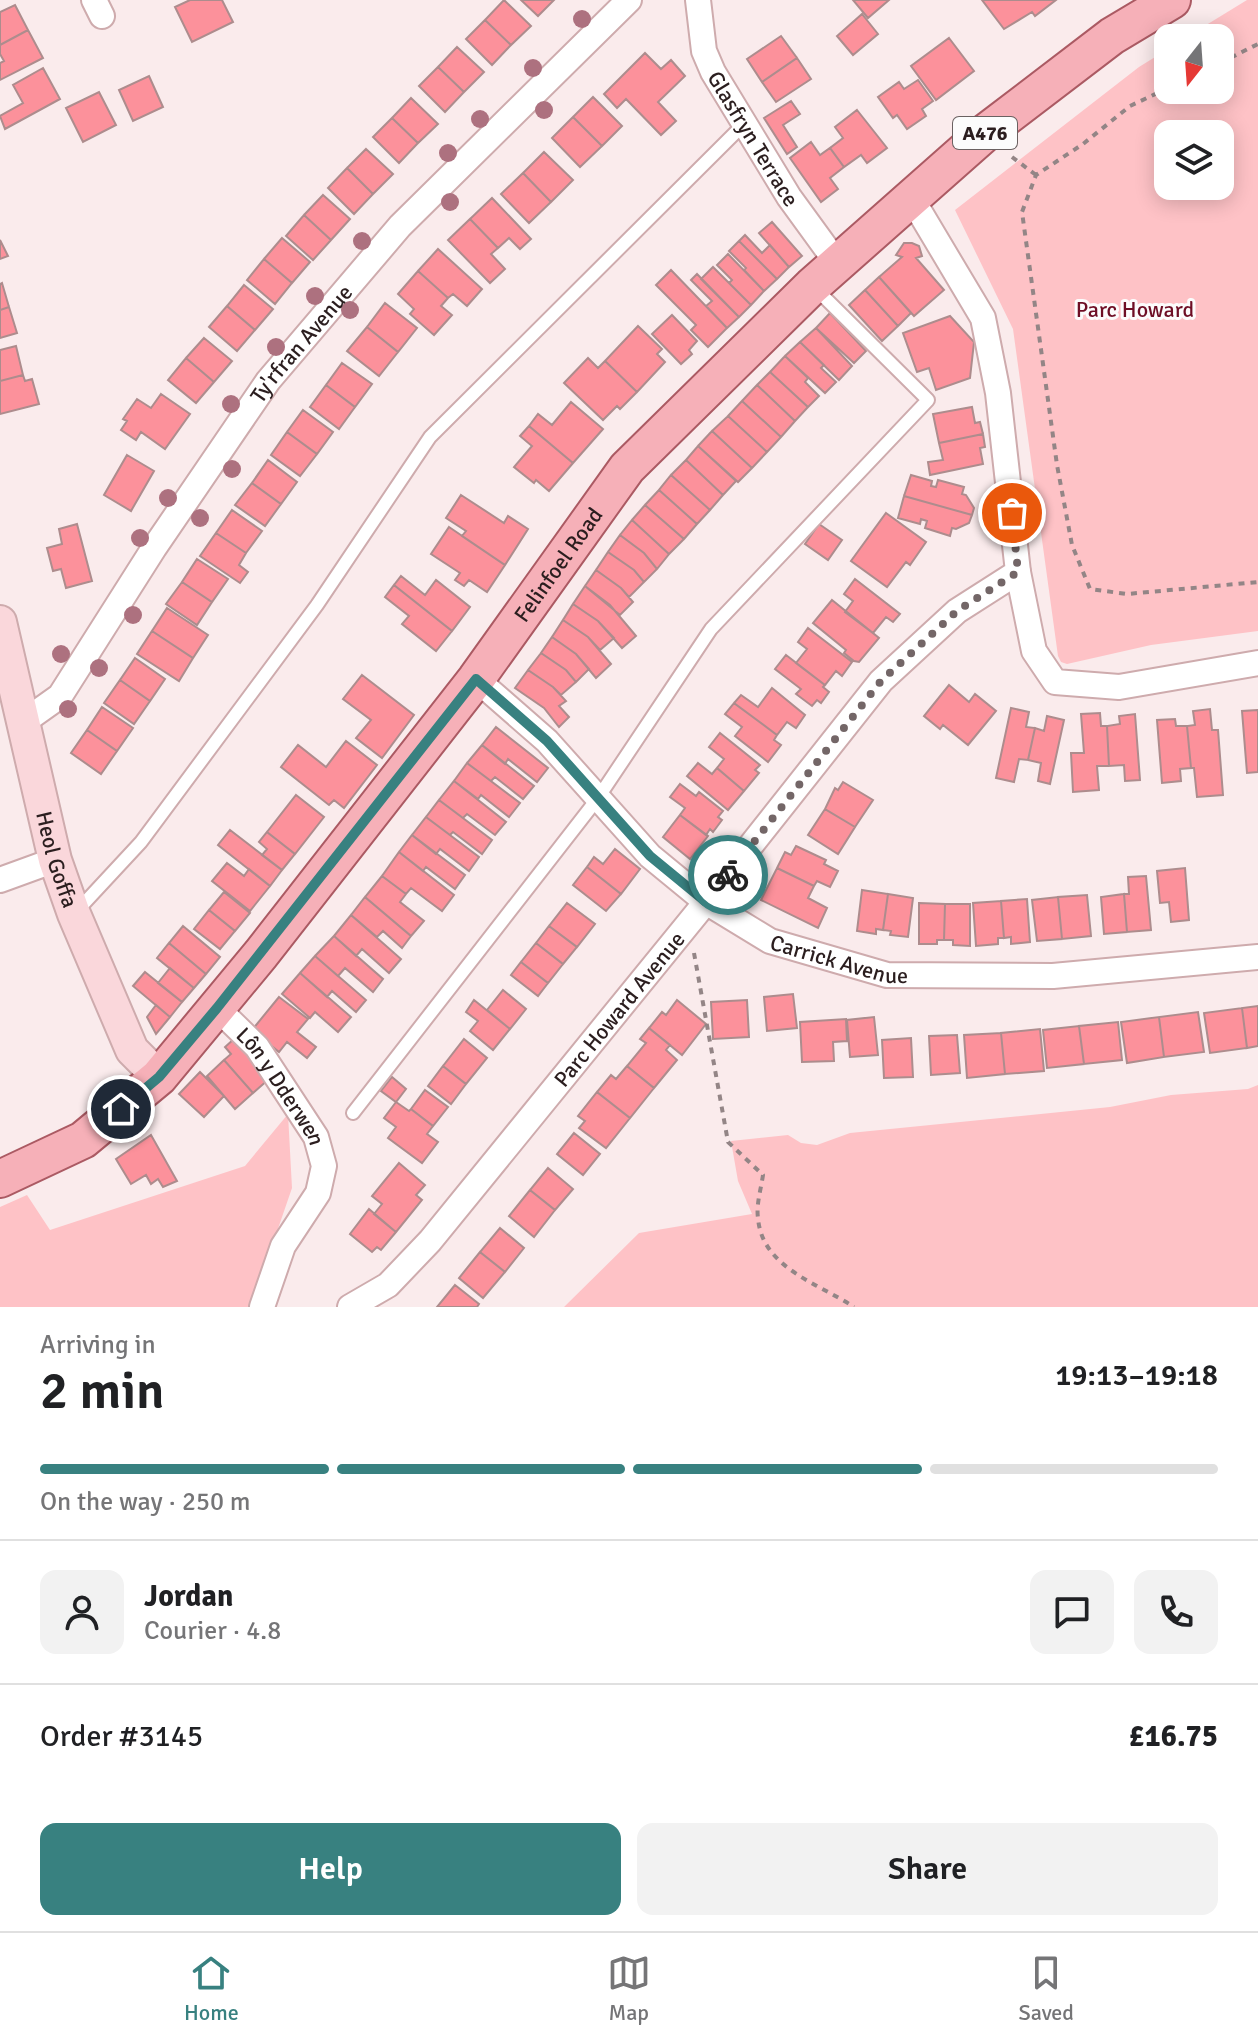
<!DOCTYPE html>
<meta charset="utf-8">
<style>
:root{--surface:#fff;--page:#f2f2f2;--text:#202124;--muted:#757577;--line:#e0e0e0;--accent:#388180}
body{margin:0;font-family:Signika,sans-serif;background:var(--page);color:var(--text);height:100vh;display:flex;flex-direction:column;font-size:30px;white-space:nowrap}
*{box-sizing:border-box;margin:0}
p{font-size:26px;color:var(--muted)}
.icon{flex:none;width:44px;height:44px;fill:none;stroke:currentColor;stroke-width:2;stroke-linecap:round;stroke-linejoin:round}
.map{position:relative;height:1307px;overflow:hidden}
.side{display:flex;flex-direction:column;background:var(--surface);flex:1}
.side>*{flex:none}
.needle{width:52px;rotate:197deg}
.controls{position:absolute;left:1154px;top:24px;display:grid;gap:16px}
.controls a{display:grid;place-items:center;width:80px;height:80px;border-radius:16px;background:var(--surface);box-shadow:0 4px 20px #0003;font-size:40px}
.pin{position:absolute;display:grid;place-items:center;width:68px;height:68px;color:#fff;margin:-34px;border:4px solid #fff;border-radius:50%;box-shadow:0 2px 8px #0007}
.courier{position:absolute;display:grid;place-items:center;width:80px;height:80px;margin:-40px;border:6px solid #388180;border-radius:50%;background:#fff;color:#222;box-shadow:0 2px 10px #0007}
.head em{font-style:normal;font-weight:600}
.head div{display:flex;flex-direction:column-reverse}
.head{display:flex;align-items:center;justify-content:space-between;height:136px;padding:0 40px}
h1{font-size:52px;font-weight:600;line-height:60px}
.bar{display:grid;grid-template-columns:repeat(4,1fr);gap:12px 8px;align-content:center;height:96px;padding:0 40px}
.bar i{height:10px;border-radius:6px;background:var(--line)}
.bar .current{background:var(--accent)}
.bar p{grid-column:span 4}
.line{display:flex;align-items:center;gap:20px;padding:0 40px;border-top:2px solid var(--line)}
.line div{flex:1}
.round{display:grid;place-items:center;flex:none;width:84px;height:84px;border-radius:16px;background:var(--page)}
.action{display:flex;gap:16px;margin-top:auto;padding:16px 40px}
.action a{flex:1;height:92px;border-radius:16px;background:var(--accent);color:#fff;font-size:32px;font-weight:600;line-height:92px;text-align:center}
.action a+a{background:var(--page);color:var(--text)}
.dock{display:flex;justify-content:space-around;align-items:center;height:112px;border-top:2px solid var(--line);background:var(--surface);font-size:22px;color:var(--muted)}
.dock a{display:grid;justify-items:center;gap:4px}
.dock .current{color:var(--accent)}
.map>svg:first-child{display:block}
</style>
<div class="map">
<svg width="1258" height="1307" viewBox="0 0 1258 1307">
<rect width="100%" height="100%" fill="#faebec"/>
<path fill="#fec2c6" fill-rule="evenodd" d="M1247,0H1258V631L1151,645L1067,664L1061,662L1058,656L1013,329L955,210L1139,67L1168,49V90H1220V38H1185ZM1168,134H1220V186H1168Z
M1258,1085V1307H564L639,1233L752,1214L738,1181L731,1141L788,1135L801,1143L817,1145L850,1133L1110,1107L1171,1095L1248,1089Z
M288,1114L292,1188L251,1307H0V1207L27,1195L50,1230L245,1166Z"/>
<path fill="#fc919b" stroke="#ad8c8d" stroke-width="2" d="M190,0H222L233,22L192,42L175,7Z
M504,0L531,26L511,45L485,20Z
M521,0H554L538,16Z
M853,0H889L868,18Z
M982,0H1056L1035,16L1032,12L1004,29Z
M15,5L28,30L0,45V12Z
M862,14L878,34L853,55L837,36Z
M485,20L511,45L492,65L466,39Z
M28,30L43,58L0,80V63L4,61L0,54V45Z
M781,36L797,58L762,82L747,59Z
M949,38L974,71L936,100L911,66Z
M457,47L484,72L464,92L438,67Z
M645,53L661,69L671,60L685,76L658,102L676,121L661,135L626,99L617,108L604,94Z
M797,58L811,79L776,102L762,82Z
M438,67L464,92L445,112L419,86Z
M43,68L60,99L5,129L0,116L23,103L13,85Z
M149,76L163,107L133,121L119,90Z
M918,80L933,101L922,109L926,116L907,129L897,115L893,118L878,97L899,82L904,89Z
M99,92L116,125L83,142L66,108Z
M593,97L622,126L602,146L573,117Z
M411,98L438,124L418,143L392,118Z
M791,101L800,114L783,125L797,147L787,154L764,118Z
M857,110L887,148L867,163L861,155L844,167L830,148L843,138L835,127Z
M573,117L602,146L580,167L552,138Z
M392,118L418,143L399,163L373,137Z
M811,142L820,155L830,148L844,167L830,178L838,189L821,202L790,158Z
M366,149L393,174L373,194L347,168Z
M544,152L573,180L551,202L523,173Z
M347,168L373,194L354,214L328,188Z
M523,173L551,202L529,223L501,194Z
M323,195L350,219L331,240L304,215Z
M492,198L531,239L520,249L509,238L498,248L470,219Z
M304,215L331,240L313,260L286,236Z
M470,219L498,248L491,254L505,269L490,283L448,240Z
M772,222L802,256L789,267L759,233Z
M745,235L762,253L770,245L789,267L777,279L739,241Z
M282,238L310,262L292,283L264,259Z
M0,240L8,256L0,259Z
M739,241L777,279L764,291L744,270L746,268L729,251Z
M904,243H912L919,246L922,256L916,258L944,290L914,316L879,277L902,257L896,255Z
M438,249L482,289L467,306L453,294L448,298L418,271Z
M728,254L764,291L751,305L729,283L732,280L717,265Z
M264,259L292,283L275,304L247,280Z
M713,267L751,305L739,317L701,279Z
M671,270L727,328L708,347L691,330L696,325L656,285Z
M418,271L448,298L441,306L452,315L434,335L410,314L414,309L398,294Z
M697,274L739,317L727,328L706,306L712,301L691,280Z
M879,277L911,313L898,326L865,290Z
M2,283L9,307L0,310V284Z
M244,285L273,309L255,330L227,306Z
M865,290L898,326L882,341L849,305Z
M385,303L417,328L398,352L367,327Z
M227,306L255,330L237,351L209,327Z
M9,307L17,333L0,338V310Z
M830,313L866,351L854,363L816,328Z
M672,315L697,341L689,350L692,354L681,364L652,334Z
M950,316L974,342L970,378L936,390L929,368L917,372L903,333Z
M638,326L662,349L657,354L665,362L637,392L605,361Z
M367,327L398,352L379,376L347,351Z
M816,328L852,366L839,380L800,342Z
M204,338L232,361L214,382L186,358Z
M800,342L824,365L821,368L836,382L825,393L785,356Z
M16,346L23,375L0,381V350Z
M785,356L808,378L805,382L819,396L808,407L770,372Z
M186,358L214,382L196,403L168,380Z
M588,358L598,368L605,361L637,392L620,409L617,406L603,420L564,383Z
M342,363L372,384L355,407L326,385Z
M770,372L808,407L795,421L757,385Z
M23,375L25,381L32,379L39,404L0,414V381Z
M326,385L355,407L339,429L310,407Z
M757,385L795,421L781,437L742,401Z
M161,394L190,414L165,449L141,432L136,440L121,430L127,421L123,419L137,399L151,408Z
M742,401L781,437L767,452L728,416Z
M571,402L603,429L573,463L529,426L538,414L552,425Z
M972,407L975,423L980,422L983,434L939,443L933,414Z
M303,410L333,432L317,454L287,432Z
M728,416L767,452L752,468L712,431Z
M529,426L573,463L549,491L536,480L534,483L514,467L532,446L520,436Z
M712,431L752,468L738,482L698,446Z
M287,432L317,454L300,476L271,455Z
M983,434L985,447L980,448L983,464L930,475L928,462L943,460L939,443Z
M698,446L736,481L723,495L686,460Z
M127,455L154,471L131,511L104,495Z
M268,460L297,482L281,504L252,483Z
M686,460L723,495L710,510L671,475Z
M671,475L710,510L697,524L659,490Z
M911,475L932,481L931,486L936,487L938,480L964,487L962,494L966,495L974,508L972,515L904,496Z
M252,483L281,504L265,526L235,505Z
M659,490L697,524L684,539L645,505Z
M461,495L504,523L508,516L528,529L505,565L462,536L466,531L446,518Z
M904,496L972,515L969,523L956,529L952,528L950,536L925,528L927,521L921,519L920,524L898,518Z
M645,505L684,539L669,554L632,520Z
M232,510L262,531L246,553L216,533Z
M886,513L926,542L910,565L906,562L887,587L851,561Z
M632,520L669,554L657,569L644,553L620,535Z
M77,524L92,581L66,588L61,569L53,571L47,548L62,544L59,529Z
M819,524L842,540L828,560L805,544Z
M449,527L505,565L487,592L469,580L464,586L455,580L460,573L431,554Z
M216,533L246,553L239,565L248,572L240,583L200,556Z
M620,535L644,553L657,569L644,582L634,570L608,552Z
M608,552L634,570L644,582L629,597L621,588L596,570Z
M197,559L228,579L212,602L182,582Z
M596,570L621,588L633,602L620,615L585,586Z
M401,576L425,595L436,580L470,607L452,631L394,585Z
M855,579L900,614L893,622L886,617L873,633L845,612L853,601L844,594Z
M182,582L212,602L197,625L166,604Z
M394,585L452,631L436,651L402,624L409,616L385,597Z
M585,586L610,605L636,636L622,648L598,621L573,604Z
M832,600L879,638L859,662L854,661L844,653L846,650L813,623Z
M573,604L598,621L614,638L600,650L588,637L563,620Z
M167,608L208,635L193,658L152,631Z
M563,620L588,637L611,664L596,678L576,654L552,637Z
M808,628L852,662L842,676L836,671L825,685L796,663L807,649L798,642Z
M152,631L193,658L179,681L137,654Z
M552,637L576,654L589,669L576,682L566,670L541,653Z
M541,653L566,670L576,682L561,695L553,687L528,670Z
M786,655L825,685L823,687L829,692L821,703L817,700L812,706L796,694L801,689L775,669Z
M135,658L165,679L150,701L120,680Z
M528,670L553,687L566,701L559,706L569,717L559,727L544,708L515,688Z
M362,675L414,715L382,758L356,738L371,720L343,699Z
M120,680L150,701L134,724L104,703Z
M949,685L969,702L975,694L996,711L968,745L943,725L940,729L924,716Z
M772,688L805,715L796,728L787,722L777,735L734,703L741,695L758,707Z
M734,703L777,735L774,740L781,745L768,762L735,736L742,727L725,714Z
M102,707L133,728L117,751L87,730Z
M1011,708L1029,712L1026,727L1035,728L1028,760L1019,759L1014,782L996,778Z
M1210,709L1212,730H1218L1223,795L1197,797L1194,768H1191L1187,726L1195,725L1193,711Z
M1258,710V772L1247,773L1242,711Z
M1100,713L1101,726H1107L1109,766H1097L1099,790L1073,792L1071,753H1084L1081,714Z
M1135,714L1140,780L1125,781L1124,765L1109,766L1107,726L1120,724L1119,716Z
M1047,716L1064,720L1050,784L1038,781L1041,763L1028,760L1035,728L1044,731Z
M1175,719L1176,726H1187L1191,768L1180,769L1181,781L1162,783L1157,720Z
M496,727L548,768L537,782L508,759L505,764L482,745Z
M87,730L117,751L101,774L71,753Z
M720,733L760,765L755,770L759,773L744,791L717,768L724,759L709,747Z
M346,741L377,765L344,808L334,800L329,805L281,767L298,745L326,767Z
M482,745L534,786L523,799L495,777L491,781L467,763Z
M467,763L520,803L509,817L481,795L478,799L454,781Z
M698,763L712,774L717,768L744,791L728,810L687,776Z
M454,781L506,822L495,835L467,814L463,818L439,800Z
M843,782L873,800L855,827L825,809L835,788L838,790Z
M680,784L696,796L699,792L723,811L718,817L722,820L713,832L710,829L706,835L680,815L685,808L670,797Z
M296,795L324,817L295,854L267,832Z
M439,800L492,840L482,854L453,832L450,835L426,817Z
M825,809L855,827L838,854L808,835Z
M680,815L708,836L690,859L663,837Z
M426,817L479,857L469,871L440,849L436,854L412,835Z
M230,830L282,870L270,886L218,845Z
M267,832L295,854L282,870L262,855L267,849L259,842Z
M412,835L465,875L455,889L426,867L423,871L399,852Z
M796,846L826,860L824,864L838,871L830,887L817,881L814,886L777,868L785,852L791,855Z
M615,849L640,869L621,894L587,867L594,857L603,864Z
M399,852L454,895L442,911L411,888L406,894L382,876Z
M227,863L244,876L249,869L270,886L250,911L212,881Z
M587,867L621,894L606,911L573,885Z
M777,868L814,886L808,898L827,908L818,928L761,900Z
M1185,868L1189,920L1171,922L1169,902L1160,903L1157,871Z
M382,876L406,894L400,902L424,921L411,936L365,897Z
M1146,876L1151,930L1127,932L1124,894H1129L1128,877Z
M862,890L888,894L883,930L876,929V934L857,931Z
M224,892L250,913L235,931L209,910Z
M888,894L913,898L908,937L890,935L891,931L883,930Z
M1124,894L1127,932L1104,934L1101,897Z
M1087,895L1091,936L1062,939L1058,897Z
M365,897L411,936L402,948L383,931L377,937L351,915Z
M1058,897L1062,939L1037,941L1032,900Z
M1027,899L1030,942L1011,944V937L1004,938L1001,901Z
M1001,901L1004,938H998V944L976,946L973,903Z
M567,903L595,924L577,947L549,926Z
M919,903L945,904L944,940H937V944H919Z
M945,904H970V946L953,945V940H944Z
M209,910L235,931L220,949L194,929Z
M351,915L401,959L389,973L362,949L356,956L334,936Z
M183,926L220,957L206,974L169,943Z
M549,926L577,947L563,964L536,943Z
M334,936L383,979L373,992L345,968L338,976L315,956Z
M169,943L206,974L194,988L157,958Z
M536,943L563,964L548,983L521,962Z
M315,956L366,1000L356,1012L332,991L327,997L300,973Z
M521,962L548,983L538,996L511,975Z
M170,968L194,988L182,1002L158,983Z
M145,972L182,1002L170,1017L133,986Z
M300,973L351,1017L338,1032L315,1012L310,1018L282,994Z
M503,990L526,1009L510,1029L487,1010Z
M793,994L797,1028L767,1031L764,997Z
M279,997L308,1019L297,1032L316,1047L307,1058L287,1042L279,1052L252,1030Z
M474,1000L510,1029L493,1050L470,1031L478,1021L466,1012Z
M677,1000L706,1024L682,1055L649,1028L662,1012L666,1015Z
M747,1000L749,1037L713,1039L711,1002Z
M156,1005L170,1017L156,1034L147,1017Z
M1258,1006V1046L1247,1048L1242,1008Z
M1242,1008L1247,1048L1210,1053L1204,1013Z
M1198,1012L1204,1052L1164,1057L1159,1017Z
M874,1017L878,1055L850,1057L847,1020Z
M1159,1017L1164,1057L1127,1063L1121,1022Z
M846,1019L847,1041L833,1042L834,1061L802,1062L800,1022Z
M1118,1022L1122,1060L1084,1064L1079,1026Z
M1079,1026L1084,1064L1047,1068L1043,1030Z
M649,1028L670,1045L666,1050L677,1060L654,1088L627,1066L646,1043L640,1039Z
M1040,1029L1044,1071L1005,1074L1001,1033Z
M1001,1033L1005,1074L967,1078L964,1035Z
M957,1035L960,1073L931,1075L929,1036Z
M235,1038L269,1079L253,1093L224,1060L231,1054L225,1047Z
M911,1038L913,1077L884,1078L882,1040Z
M464,1039L487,1058L466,1084L443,1066Z
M224,1060L253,1093L235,1109L207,1076Z
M443,1066L466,1084L451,1104L428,1086Z
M627,1066L654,1088L630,1118L597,1092L611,1075L616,1079Z
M200,1072L224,1096L204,1117L179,1094Z
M392,1077L406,1089L396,1102L381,1091Z
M425,1090L448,1107L433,1126L411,1109Z
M597,1092L630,1118L606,1148L579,1128L585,1121L578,1116Z
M396,1102L409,1111L411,1109L433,1126L427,1134L438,1142L422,1163L388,1138L396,1127L384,1118Z
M574,1133L600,1154L583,1175L557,1154Z
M151,1135L177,1181L163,1187L158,1179L151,1184L146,1175L131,1184L116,1159Z
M399,1163L425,1185L416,1195L422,1200L396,1232L374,1214L382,1204L372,1196Z
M548,1168L573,1189L555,1210L530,1190Z
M530,1190L555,1210L534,1237L509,1216Z
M369,1209L396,1232L381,1250L377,1247L372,1252L350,1234Z
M500,1228L524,1248L505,1272L480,1252Z
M480,1252L505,1272L483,1298L459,1278Z
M455,1285L479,1304L477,1307H437Z"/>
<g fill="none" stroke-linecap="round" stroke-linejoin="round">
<g stroke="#ceabad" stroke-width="16">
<path id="lane" d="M76,912L141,842L317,605L430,437L744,124
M353,1113L598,798L711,629L928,400L815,288"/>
</g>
<g stroke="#ceabad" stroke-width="28">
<g id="street">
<path d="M94,0L102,16"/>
<path id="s1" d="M698,0L704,51L713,72L789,197L837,263"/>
<path d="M1018,572L1034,651L1055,682L1119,687L1258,663"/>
<path id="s2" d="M476,679L547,741L650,856L706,902L770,941L887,975L1053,976L1258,957"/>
<path id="s3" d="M22,723L60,696L154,548L268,381L400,226L629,0"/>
<path d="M0,880L55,860"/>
<path id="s4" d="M217,1008L257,1047L316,1137L324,1166L318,1193L283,1246L262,1307"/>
<path id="s5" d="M350,1307L388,1285L430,1241L706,902L881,681L957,611L1018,572L998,393L983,318L912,199"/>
</g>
</g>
<g stroke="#ceabad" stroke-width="36">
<g id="secondary">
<path id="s6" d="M0,622L55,860L74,914L132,1050L159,1077"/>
</g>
</g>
<g stroke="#ab5a63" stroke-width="40">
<g id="primary">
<path id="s7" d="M0,1179L83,1140L159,1077L261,954L476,679L627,468L812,286L985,133L1112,36L1172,0"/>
</g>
</g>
<path stroke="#938586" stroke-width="4" stroke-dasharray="6 6" stroke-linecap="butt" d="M1220,63L1258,44
M1168,88L1130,106L1083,144L1036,175L1022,212L1057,465L1072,545L1090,589L1127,594L1258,582
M1012,157L1036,175
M694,953L728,1142L763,1175C761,1189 756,1205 758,1218C762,1268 818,1283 854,1307"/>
<use href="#lane" stroke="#fff" stroke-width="12"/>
<use href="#street" stroke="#fff" stroke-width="24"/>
<use href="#secondary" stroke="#fad7db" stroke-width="32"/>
<use href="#primary" stroke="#f6b0b8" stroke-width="36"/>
</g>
<g fill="#ad717f">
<circle cx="582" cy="19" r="9"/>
<circle cx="533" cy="68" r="9"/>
<circle cx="544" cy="110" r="9"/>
<circle cx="480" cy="119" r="9"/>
<circle cx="448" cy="153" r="9"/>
<circle cx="450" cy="202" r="9"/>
<circle cx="362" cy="241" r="9"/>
<circle cx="315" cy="296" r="9"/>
<circle cx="350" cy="310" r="9"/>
<circle cx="276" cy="347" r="9"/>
<circle cx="231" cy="404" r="9"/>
<circle cx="232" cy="469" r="9"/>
<circle cx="168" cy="498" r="9"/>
<circle cx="200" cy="518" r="9"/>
<circle cx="140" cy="538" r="9"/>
<circle cx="133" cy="615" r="9"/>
<circle cx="61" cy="654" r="9"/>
<circle cx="99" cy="668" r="9"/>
<circle cx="68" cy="709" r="9"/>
</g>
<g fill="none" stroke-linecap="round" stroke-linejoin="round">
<path stroke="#736667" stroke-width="8" stroke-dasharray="0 14.4" d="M728,875L881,681L957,611L1018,572L1012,513"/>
<path stroke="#388180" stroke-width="10" d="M121,1109L159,1077L217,1008L476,679L547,741L650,856L706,902L728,875"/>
</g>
<g text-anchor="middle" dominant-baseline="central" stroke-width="6" stroke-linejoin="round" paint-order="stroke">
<rect fill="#fcfcfc" stroke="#6a6161" stroke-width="2" x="953" y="117" width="64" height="32" rx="6"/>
<g font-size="20" font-weight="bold" fill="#2b1e1f">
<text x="985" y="133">A476</text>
</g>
<g font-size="22" fill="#2b1e1f" stroke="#fcfcfc">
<text stroke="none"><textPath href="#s1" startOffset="152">Glasfryn Terrace</textPath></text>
<text stroke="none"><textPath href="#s3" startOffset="474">Ty'rfran Avenue</textPath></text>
<text stroke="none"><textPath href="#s7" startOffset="840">Felinfoel Road</textPath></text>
<text stroke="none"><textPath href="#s6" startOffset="244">Heol Goffa</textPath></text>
<text stroke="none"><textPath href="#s2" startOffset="468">Carrick Avenue</textPath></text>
<text stroke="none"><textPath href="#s5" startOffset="404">Parc Howard Avenue</textPath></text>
<text stroke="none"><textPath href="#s4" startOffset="102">Lôn y Dderwen</textPath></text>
</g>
<g font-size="22" fill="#6e0e25" stroke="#fcfcfc">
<text x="1135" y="309">Parc Howard</text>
</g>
</g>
</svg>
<div class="controls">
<a><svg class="needle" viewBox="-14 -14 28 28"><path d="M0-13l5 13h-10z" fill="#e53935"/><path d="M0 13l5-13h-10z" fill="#757577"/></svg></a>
<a><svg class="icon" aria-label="layers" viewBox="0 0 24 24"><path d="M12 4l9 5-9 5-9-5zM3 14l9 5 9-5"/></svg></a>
</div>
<div class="pin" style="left:1012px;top:513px;background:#ea580c"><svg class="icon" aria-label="bag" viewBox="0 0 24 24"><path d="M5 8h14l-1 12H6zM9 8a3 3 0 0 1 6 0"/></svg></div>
<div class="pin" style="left:121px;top:1109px;background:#1f2937"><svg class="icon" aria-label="home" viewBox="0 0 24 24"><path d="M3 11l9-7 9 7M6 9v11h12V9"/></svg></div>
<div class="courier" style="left:728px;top:875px"><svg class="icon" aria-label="bike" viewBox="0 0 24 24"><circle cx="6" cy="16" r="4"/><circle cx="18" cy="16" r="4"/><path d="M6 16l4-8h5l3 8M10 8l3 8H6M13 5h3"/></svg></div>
</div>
<section class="side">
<div class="head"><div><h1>2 min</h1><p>Arriving in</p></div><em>19:13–19:18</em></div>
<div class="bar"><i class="current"></i><i class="current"></i><i class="current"></i><i></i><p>On the way · 250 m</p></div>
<div class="line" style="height:144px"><a class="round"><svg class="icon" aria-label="person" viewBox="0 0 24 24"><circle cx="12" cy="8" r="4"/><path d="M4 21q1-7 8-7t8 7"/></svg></a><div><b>Jordan</b><p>Courier · 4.8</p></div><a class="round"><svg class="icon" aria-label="chat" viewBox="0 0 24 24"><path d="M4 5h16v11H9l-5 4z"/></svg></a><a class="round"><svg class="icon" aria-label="phone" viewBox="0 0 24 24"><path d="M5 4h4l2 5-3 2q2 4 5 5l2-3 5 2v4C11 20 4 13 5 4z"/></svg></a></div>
<div class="line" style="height:104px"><div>Order #3145</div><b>£16.75</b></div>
<div class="action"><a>Help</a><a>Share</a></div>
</section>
<nav class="dock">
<a class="current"><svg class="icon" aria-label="home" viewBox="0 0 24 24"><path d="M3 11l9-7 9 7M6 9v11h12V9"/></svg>Home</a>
<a><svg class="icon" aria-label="map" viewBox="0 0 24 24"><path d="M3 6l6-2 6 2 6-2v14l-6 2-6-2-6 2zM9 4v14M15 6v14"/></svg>Map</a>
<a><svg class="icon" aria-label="saved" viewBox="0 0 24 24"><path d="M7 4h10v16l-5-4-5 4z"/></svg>Saved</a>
</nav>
